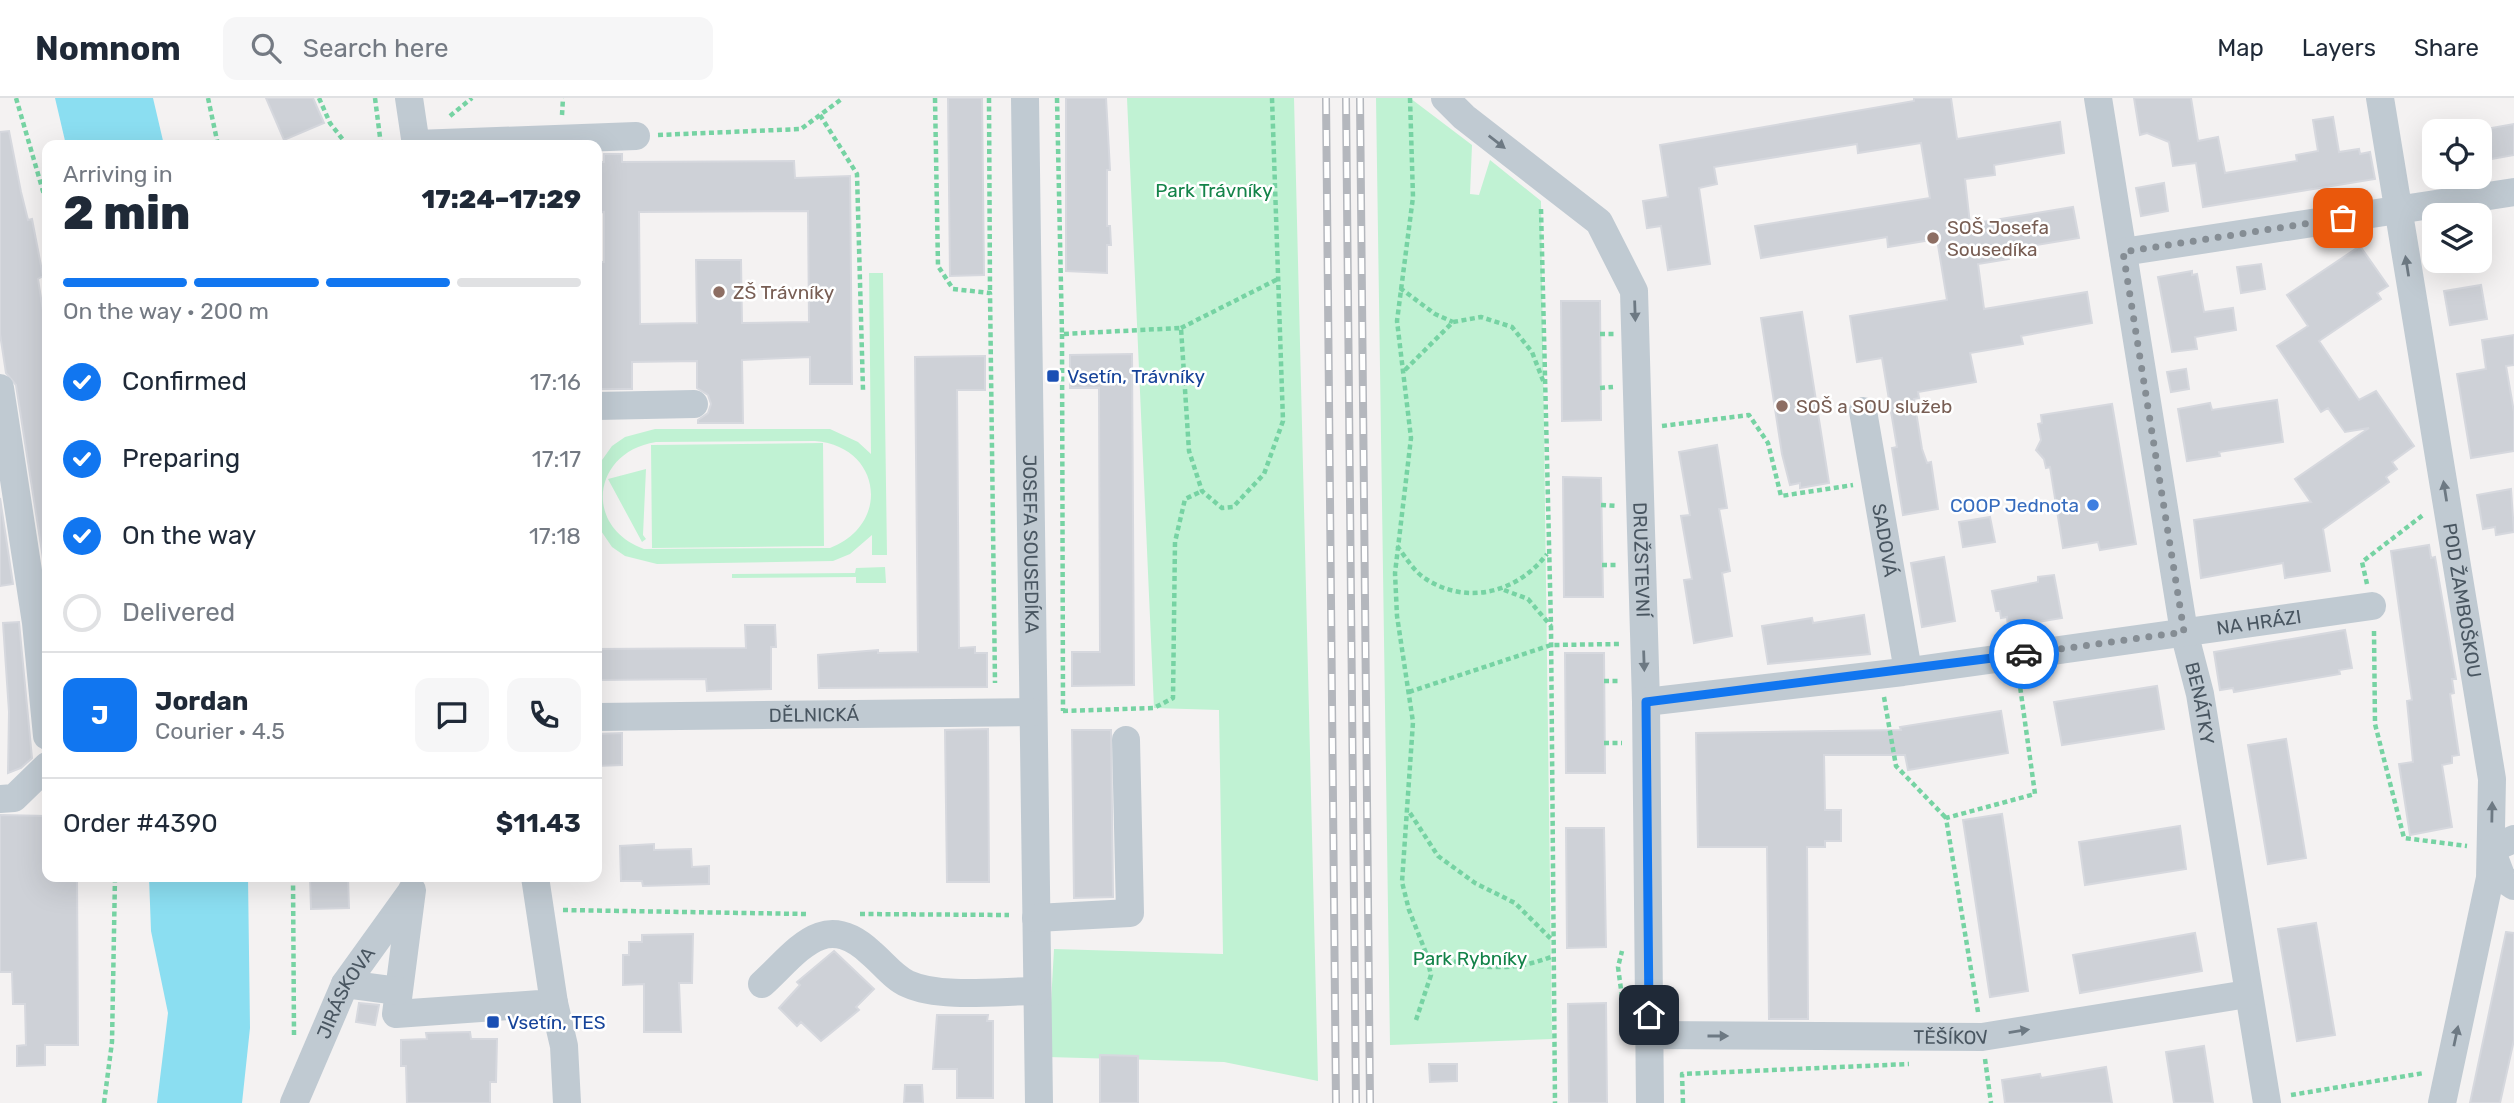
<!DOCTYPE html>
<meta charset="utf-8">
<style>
:root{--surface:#fff;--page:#f6f6f7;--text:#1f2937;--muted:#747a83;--line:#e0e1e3;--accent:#1176f0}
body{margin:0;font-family:Rubik,sans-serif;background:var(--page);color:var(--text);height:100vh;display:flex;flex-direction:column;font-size:26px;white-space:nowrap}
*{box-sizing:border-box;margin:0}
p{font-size:23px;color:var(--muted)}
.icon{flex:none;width:38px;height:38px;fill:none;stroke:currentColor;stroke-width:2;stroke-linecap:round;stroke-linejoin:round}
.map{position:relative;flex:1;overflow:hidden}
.drawer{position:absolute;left:42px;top:42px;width:560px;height:742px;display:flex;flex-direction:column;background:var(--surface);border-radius:14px;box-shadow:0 7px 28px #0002}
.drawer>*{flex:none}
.controls{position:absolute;left:2422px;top:21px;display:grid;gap:14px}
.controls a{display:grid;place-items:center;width:70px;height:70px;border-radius:14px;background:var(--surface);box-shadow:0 7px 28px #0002;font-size:35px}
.pin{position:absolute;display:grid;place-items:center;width:60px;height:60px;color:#fff;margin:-30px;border-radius:14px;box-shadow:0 4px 10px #0006}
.courier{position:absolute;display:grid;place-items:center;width:70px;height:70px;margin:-35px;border:5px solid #1176f0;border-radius:50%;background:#fff;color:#222;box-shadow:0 2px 9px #0007}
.overview em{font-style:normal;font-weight:800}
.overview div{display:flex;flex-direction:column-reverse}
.overview{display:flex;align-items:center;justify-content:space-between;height:119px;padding:0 21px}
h1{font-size:46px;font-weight:800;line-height:52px}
.bar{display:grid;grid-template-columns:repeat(4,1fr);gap:10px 7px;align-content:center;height:84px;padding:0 21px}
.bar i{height:9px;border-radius:5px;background:var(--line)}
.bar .on{background:var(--accent)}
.bar p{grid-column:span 4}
.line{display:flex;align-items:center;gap:18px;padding:0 21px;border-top:2px solid var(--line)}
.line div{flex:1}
.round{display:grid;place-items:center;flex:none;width:74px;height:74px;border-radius:14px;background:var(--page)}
ol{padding:0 21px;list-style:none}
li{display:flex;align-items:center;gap:21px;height:77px}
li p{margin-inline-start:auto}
li .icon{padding:7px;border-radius:50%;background:var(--accent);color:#fff;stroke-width:4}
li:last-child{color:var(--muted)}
li i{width:38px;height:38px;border:4px solid var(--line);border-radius:50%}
header{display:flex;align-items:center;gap:42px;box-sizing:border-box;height:98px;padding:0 35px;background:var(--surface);border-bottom:2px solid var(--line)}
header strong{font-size:33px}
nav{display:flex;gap:38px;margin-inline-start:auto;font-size:24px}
.search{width:490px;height:63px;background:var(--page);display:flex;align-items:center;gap:18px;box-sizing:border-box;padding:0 24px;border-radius:14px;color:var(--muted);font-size:26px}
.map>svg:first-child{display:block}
</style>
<header>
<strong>Nomnom</strong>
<div class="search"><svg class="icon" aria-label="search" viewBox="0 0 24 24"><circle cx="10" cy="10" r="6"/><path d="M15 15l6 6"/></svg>Search here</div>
<nav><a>Map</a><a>Layers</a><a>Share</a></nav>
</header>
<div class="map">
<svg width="2514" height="1005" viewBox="0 0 2514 1005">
<rect width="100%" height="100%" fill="#f4f2f2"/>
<path fill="#c0f2d3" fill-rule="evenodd" d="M1127,0H1294L1318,983L1224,964L1048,959L1054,851L1223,856L1219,612L1154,610Z
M1376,0H1410L1472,47L1470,96L1479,97L1490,62L1541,103L1552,941L1390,947Z
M869,175H883L887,457H872V437L850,456L833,463L657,466L625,458L612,449L597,427V369L612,348L625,339L655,331H830L858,344L871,356ZM656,344L815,343C881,348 892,426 830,450L644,451C583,429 592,354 656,344Z
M823,345L824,448L652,450L651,347Z
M646,371L643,437L646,441L642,444L608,381Z
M885,469L886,485H856V479L732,480V476L855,475L856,470Z"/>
<path fill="#8bdef1" d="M55,0H153L164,47H66Z
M149,779H248L250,930L242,1005H157L168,915L151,833Z"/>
<path fill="#ced1d7" stroke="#d6d8de" stroke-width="2" fill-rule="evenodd" d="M266,0H313L324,25L284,42Z
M948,0H982L984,177L950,178Z
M1066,0H1106L1110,72H1107V128H1110L1111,147H1107V175L1066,173Z
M1914,0H1951L1957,41L2060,24L2064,55L1994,67L1995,77L1965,81L1970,126L2073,109L2079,140L2007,152L2009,161L1978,166L1984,211L2087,194L2092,225L2021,238L2023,246L1970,255L1976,284L1918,294L1919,300L1914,301L1922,351L1927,365L1931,364L1938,411L1903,417L1892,350L1897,349L1882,260L1857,264L1850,218L1947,202L1937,141L1888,149L1887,139L1761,160L1755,128L1930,100L1921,45L1858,55L1857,46L1714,69L1717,86L1699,90L1710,166L1668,172L1661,128L1647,130L1643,103L1668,99L1660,47L1914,3Z
M2134,0H2191L2198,43L2218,39L2225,75L2297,63L2296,57L2318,53L2313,22L2333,19L2339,54L2359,51L2360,56L2370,54L2375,81L2203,109L2196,65L2173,68L2169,44L2147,35L2140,37Z
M2514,26V57L2480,63V32Z
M9,33L21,94L28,122L32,121L43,178L38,181L47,238L46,480L16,287L6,275L0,236V34Z
M604,56H622V64L794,63L795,80L850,78L852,286H810V259L742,262L743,325H698V322L708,315L711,306L708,297L697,290V263L632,264V291H597V164H604V114L597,115V64H604ZM808,113L809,224L742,225L741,162H696L697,225L640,226L639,114Z
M2164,85L2168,113L2141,118L2136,90Z
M2360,148L2388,188L2377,195L2381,201L2319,243L2359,302L2376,293L2414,348L2392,364L2397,371L2386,379L2389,384L2323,431L2330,473L2285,480L2283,465L2201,480L2194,422L2311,404L2295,381L2369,330L2345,334L2328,310L2321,314L2277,248L2308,228L2287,197Z
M2261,166L2265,191L2241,195L2237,169Z
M2192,173V177L2197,176L2204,214L2233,210L2236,232L2195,239L2197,251L2172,254L2158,179Z
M2481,187L2487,221L2450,227L2444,193Z
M1561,203H1600L1601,322L1562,323Z
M1802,214L1829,385L1800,390V385L1790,387L1782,356L1761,220Z
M2514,237V267L2506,268L2514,314V353L2471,360L2457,276L2486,271L2482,242Z
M1132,256L1134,587L1072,588V554H1100L1099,290H1070V257Z
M985,258V292H957L959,550L975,549V555H987V589L819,590L818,557L878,552V555L918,554L915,259Z
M2186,271L2189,291L2171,294L2167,274Z
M2277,302L2283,344L2219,354L2220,358L2187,363L2178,311L2210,305L2212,312Z
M2112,306L2136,446L2100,452L2098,444L2063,450L2050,369L2046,370L2044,361L2036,352L2041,342L2038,326L2042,325L2041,317Z
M1717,347L1727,410L1719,411L1730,473L1722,475L1732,538L1694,545L1684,482L1692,481L1681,418L1690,417L1679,354Z
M1563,379L1601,380L1603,499H1564Z
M2511,391L2514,434L2496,437L2495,429L2483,431L2477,397Z
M0,400L13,486L0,488Z
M1990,419L1995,444L1963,449L1959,424Z
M2429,447L2431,460L2435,459L2456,581H2452L2454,595L2450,596L2459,657L2452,658V665L2442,667L2452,729L2410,737L2399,666L2413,664L2407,603L2412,602L2391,453Z
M1944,459L1955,523L1922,529L1911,465Z
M2054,477L2062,520L2008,529L2007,519L2001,520L2000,513H1996L1992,493L2038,484V479Z
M1864,517L1870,556L1768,566L1762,528L1812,520L1813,525Z
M19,524L32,660L21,670L8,675L9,614L3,525Z
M745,527H775L776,549H771V591L707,593L706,581L597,582V551L746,550Z
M2345,532L2352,570L2339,572L2340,576L2234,594L2233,590L2220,592L2214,554Z
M1565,555H1604L1605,675H1566Z
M2157,588L2164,631L2062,647L2054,604Z
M2001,613L2008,655L1908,672L1905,657H1824L1825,712H1841V743H1825V749H1807L1808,921H1769L1767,749H1698L1696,635L1901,632L1900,629Z
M988,631L989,784H947L945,632Z
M1072,632H1111L1113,799L1074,800Z
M622,635V667L597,668V636Z
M2286,641L2306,760L2268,766L2248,647Z
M2002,716L2028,893L1990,899L1963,722Z
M0,717L47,718V779H77L78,947H45V967L17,968V948L26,947L25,906H13L12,874H0Z
M2180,728L2186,771L2085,787L2079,744Z
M1566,730H1604L1606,849L1567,850Z
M654,746V752L691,751L692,769L709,768V786L643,788L642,783H621L620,748Z
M310,779H348L349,810L311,811Z
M2316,825L2335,937L2297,943L2278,831Z
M2506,834L2514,835V942L2500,1005H2470Z
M2195,835L2202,873L2080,895L2073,857Z
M693,836L692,885H679L681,934H644V886L623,887V857H629V844H642V837Z
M834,853L874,891L856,909L859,912L821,943L801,924L797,928L779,910L800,887L797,884Z
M359,905L379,907L375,927L356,924Z
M1606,905L1607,1005H1569L1568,906Z
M937,917H988L987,923H993V1000H957V971H933Z
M470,934L471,941H497L496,984H490V1005H407L406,968H401V942L427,941L426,935Z
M2204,948L2213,1005H2174L2166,954Z
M1100,957L1138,958V1005H1100Z
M1429,966H1457V983L1430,984Z
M2106,969L2112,1005H2005L2002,982L2040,976L2041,980Z
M905,987H922L923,1005H904Z"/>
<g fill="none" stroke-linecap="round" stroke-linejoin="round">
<path stroke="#76d3a3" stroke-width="4.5" stroke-dasharray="5 3.5" stroke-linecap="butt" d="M16,0L47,107
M208,0L218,47
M319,0L330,25L347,47
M375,0L381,47
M935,0L938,168L953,191L990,195L995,585
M989,0L990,195
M1057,0L1062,236L1181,230L1189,353L1202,393L1222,410L1233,409L1264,376L1283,323L1272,0
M1410,0L1413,99L1397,223L1411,340L1395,475L1397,518L1413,624L1402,784L1409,812L1426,855C1469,870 1510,876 1553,858
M562,17L563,0
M820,17L857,76L863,292
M450,18L472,0
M658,37L801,31L843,0
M1541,111L1551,528L1555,1005
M1400,190L1435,216L1453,224
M1181,230L1278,181
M1062,236L1063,613
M1600,236H1614
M1405,272L1453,224L1481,219L1512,229L1532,254L1544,285
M1600,290L1613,289
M1662,328L1749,317L1768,345L1781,398L1853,387
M1601,407L1617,408
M1397,448C1405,458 1414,474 1426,481C1468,508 1518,494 1547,456
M1602,467H1617
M2367,486L2362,464L2423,417
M1504,492L1528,501L1551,528
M2374,533L2375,626L2404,740L2467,748
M1604,583H1621
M1409,594L1551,547L1621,546
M1884,599L1896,668L1946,720
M1063,613L1154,610L1173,600L1175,444L1185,401L1202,393
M1604,645H1622
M1410,715L1438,758L1475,785L1515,805L1552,842
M293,779L294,937
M563,812L806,816
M860,816L1009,817
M1622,899L1618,869L1622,853
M1978,914L1946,720L2035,696L2019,581
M1416,922L1431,877L1426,856
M1985,961L1991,1005
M2291,997L2424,975
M104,1005L112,944L115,779
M1683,1005L1682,976L1909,966"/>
<g stroke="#c0cad2" stroke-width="28">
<path d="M409,0L416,47"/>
<path id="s1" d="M1025,0L1039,1005"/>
<path id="s2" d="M1445,0L1464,19L1599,124L1634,193L1646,604L1650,1005"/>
<path id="s3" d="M2098,0L2184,534L2200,596L2267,1005"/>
<path id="s4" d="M2380,0L2492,681L2490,780L2442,1005"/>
<path d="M416,46L636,38"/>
<path d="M2123,154L2514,94"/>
<path d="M0,290L36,525L47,638"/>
<path d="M597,308L694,306"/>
<path id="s5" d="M1863,313L1908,573"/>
<path id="s6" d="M1646,604L1903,574L2372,508"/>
<path id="s7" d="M597,619L1032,614"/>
<path d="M0,701L14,700L47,668"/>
<path d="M2514,741L2491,751L2502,780L2514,788"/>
<path d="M412,792L396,916L554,905L535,779"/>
<path d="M1036,820L1130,815L1126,642"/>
<path d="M345,886L398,893"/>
<path d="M762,886C798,853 824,811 871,855C883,865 894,880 908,886C941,901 1001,893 1037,893"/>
<path d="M554,905L564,948L567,1005"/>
<path id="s8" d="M1650,937L1982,939L2247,896"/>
<path id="s9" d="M294,1005L345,886L409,797"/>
</g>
<g stroke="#b4b7bd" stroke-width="8">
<path id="rail" d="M1326,0L1336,1005
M1346,0L1356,1005
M1360,0L1370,1005"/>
</g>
<use href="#rail" stroke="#fff" stroke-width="5" stroke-dasharray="16" stroke-linecap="butt"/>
</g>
<defs><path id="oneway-solid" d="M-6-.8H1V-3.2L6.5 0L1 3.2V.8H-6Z" transform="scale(1.75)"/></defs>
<g fill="#6d7983">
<use href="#oneway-solid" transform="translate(1497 44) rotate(38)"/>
<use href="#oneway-solid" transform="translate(2407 168) rotate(-99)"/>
<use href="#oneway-solid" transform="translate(1635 213) rotate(88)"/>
<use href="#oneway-solid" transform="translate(2445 393) rotate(-99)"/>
<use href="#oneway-solid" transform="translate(1644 563) rotate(88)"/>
<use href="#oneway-solid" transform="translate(2492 714) rotate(-89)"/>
<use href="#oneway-solid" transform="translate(2019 933) rotate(-9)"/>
<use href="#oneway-solid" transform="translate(1718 938)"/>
<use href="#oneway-solid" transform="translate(2456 938) rotate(-78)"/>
</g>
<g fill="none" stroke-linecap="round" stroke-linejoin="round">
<path stroke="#858d94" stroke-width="7" stroke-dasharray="0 12.6" d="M2024,556L2184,534L2123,154L2343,120"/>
<path stroke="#1176f0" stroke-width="9" d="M1649,917L1646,604L2024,556"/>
</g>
<g fill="#8d6e63" stroke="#fff" stroke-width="2.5">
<circle cx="1933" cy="140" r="7"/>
<circle cx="719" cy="194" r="7"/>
<circle cx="1782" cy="308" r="7"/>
</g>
<g fill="#1a4fb4" stroke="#fff" stroke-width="2.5">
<rect x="1046" y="271" width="14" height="14" rx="3.5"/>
<rect x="486" y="917" width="14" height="14" rx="3.5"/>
</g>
<circle fill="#3f7fe0" stroke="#fff" stroke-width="2.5" cx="2093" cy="407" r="7"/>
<g text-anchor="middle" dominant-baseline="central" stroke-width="5" stroke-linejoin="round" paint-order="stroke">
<g font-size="19" fill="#138349" stroke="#fff">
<text x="1214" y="92">Park Trávníky</text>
<text x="1470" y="860">Park Rybníky</text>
</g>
<g font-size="19" fill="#785e54" stroke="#fff" text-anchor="start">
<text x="1947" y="129">SOŠ Josefa<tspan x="1947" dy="22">Sousedíka</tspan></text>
<text x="733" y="194">ZŠ Trávníky</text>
<text x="1796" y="308">SOŠ a SOU služeb</text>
</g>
<g font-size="19" fill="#164399" stroke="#fff" text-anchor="start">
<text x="1067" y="278">Vsetín, Trávníky</text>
<text x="507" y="924">Vsetín, TES</text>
</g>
<g font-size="19" fill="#366cbe" stroke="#fff" text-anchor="end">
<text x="2079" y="407">COOP Jednota</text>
</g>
<g font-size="19" fill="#495661" stroke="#fff">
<text stroke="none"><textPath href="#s5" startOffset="131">SADOVÁ</textPath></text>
<text stroke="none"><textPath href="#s1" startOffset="446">JOSEFA SOUSEDÍKA</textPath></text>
<text stroke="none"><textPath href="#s2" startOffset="544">DRUŽSTEVNÍ</textPath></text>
<text stroke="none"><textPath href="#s4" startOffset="509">POD ŽAMBOŠKOU</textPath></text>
<text stroke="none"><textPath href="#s6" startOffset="618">NA HRÁZI</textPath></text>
<text stroke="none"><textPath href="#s3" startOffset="614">BENÁTKY</textPath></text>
<text stroke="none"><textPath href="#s7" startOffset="217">DĚLNICKÁ</textPath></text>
<text stroke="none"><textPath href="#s9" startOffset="122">JIRÁSKOVA</textPath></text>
<text stroke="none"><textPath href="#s8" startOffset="301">TĚŠÍKOV</textPath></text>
</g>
</g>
</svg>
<div class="controls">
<a><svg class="icon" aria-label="locate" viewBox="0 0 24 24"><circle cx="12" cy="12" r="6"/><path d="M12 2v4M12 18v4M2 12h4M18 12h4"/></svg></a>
<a><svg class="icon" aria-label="layers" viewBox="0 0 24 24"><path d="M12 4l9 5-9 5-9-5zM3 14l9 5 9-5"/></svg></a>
</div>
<div class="pin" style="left:2343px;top:120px;background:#ea580c"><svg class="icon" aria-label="bag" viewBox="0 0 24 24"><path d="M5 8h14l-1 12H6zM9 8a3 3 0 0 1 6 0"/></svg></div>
<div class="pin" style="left:1649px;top:917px;background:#1f2937"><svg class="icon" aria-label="home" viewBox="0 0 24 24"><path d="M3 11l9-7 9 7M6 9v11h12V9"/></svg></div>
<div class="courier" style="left:2024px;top:556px"><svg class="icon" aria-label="car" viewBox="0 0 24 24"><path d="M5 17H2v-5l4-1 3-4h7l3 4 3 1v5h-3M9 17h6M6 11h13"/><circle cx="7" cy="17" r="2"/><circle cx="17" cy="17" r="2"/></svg></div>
<section class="drawer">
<div class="overview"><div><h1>2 min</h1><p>Arriving in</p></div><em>17:24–17:29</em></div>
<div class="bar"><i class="on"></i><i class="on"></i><i class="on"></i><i></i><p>On the way · 200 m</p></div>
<ol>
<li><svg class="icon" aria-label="check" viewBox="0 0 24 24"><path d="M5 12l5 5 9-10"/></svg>Confirmed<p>17:16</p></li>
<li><svg class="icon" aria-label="check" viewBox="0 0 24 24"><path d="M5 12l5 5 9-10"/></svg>Preparing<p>17:17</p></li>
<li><svg class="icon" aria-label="check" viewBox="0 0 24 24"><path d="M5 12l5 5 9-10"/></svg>On the way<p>17:18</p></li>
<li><i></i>Delivered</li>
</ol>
<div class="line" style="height:126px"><b class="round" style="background:var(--accent);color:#fff">J</b><div><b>Jordan</b><p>Courier · 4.5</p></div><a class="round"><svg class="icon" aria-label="chat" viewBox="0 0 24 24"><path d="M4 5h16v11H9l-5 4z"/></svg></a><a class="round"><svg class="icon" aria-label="phone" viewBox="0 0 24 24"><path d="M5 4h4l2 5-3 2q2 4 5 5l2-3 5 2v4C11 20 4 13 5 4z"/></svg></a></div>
<div class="line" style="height:91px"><div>Order #4390</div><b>$11.43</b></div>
</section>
</div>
